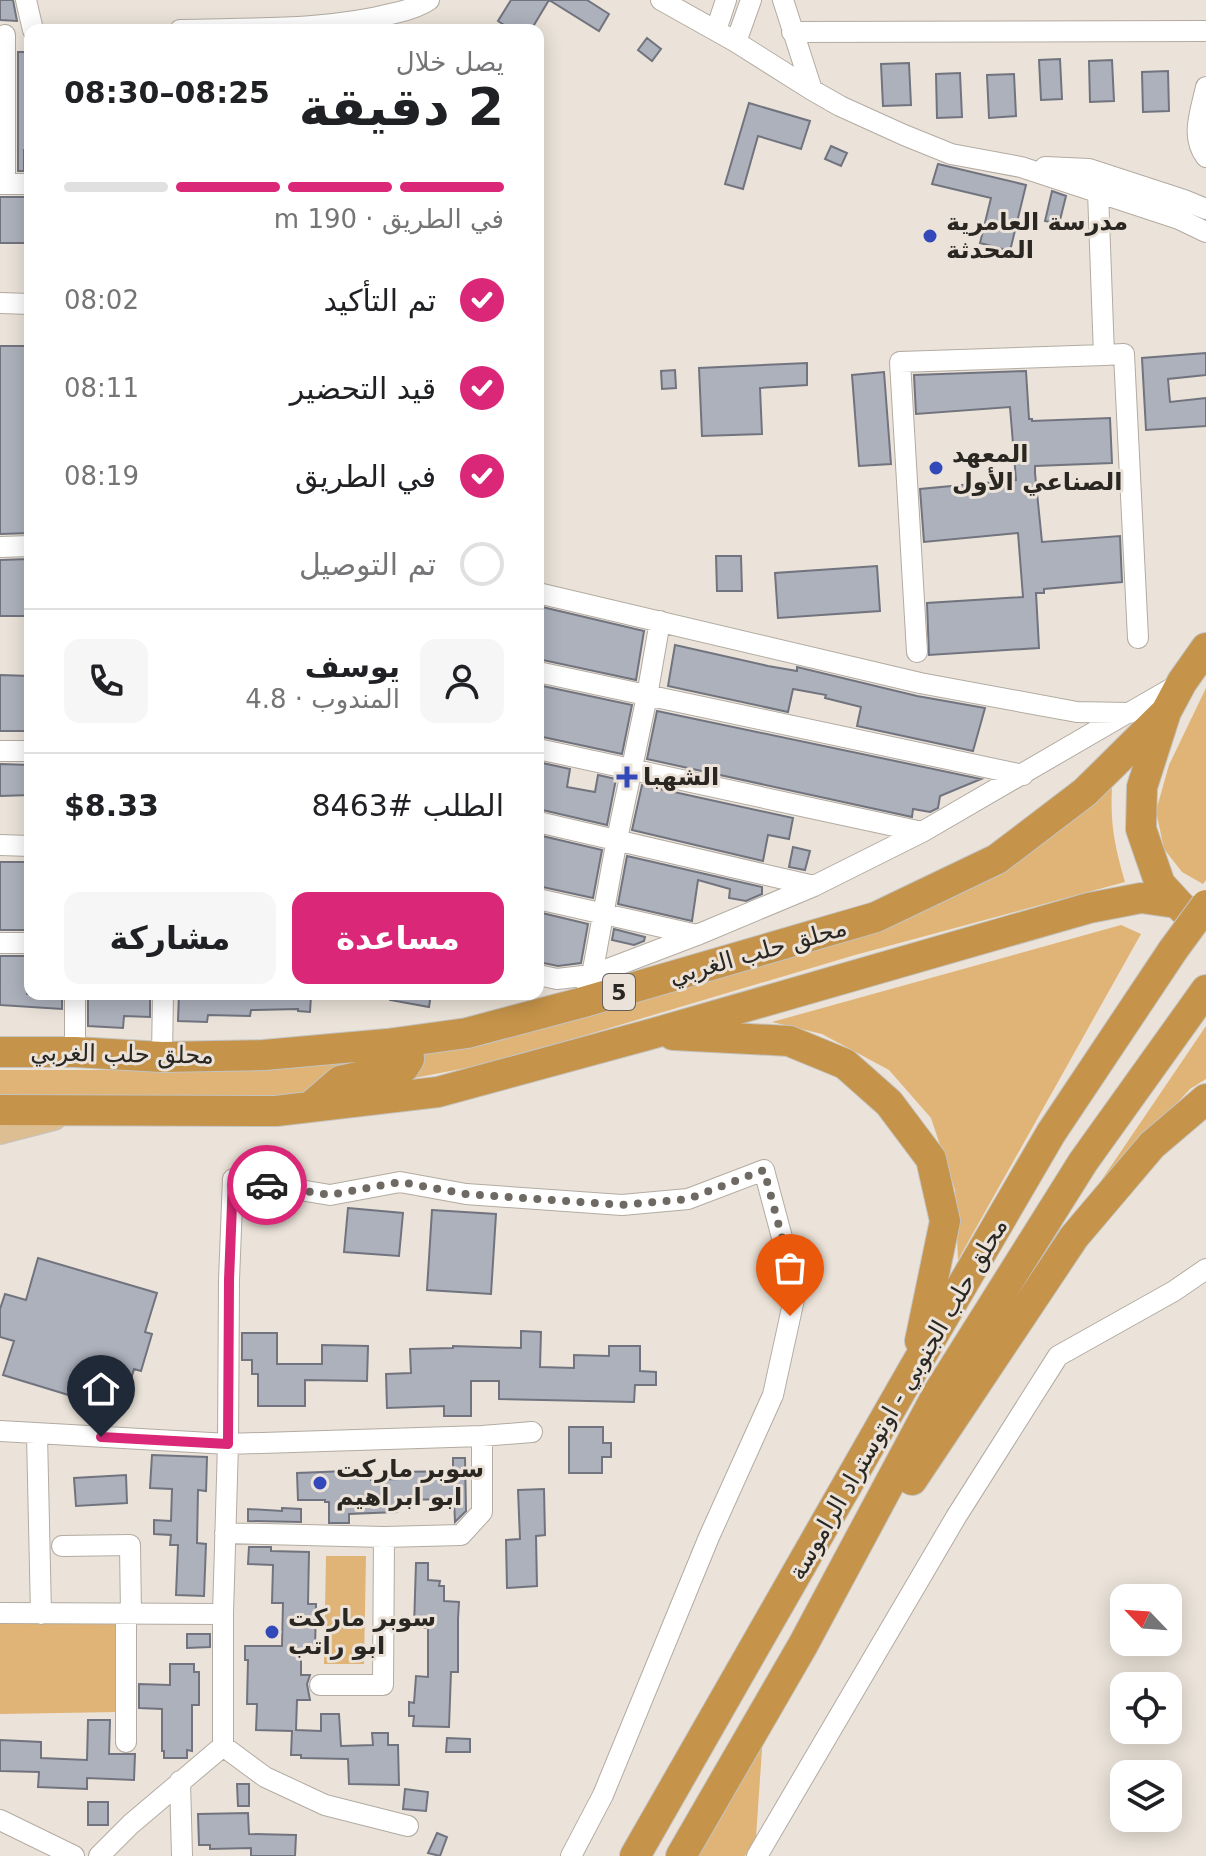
<!DOCTYPE html>
<html lang="ar">
<meta charset="utf-8">
<style>
:root{--surface:#fff;--page:#f6f6f6;--text:#202124;--muted:#757577;--line:#e0e0e0;--accent:#db2777}
body{margin:0;font-family:"DejaVu Sans","Noto Sans Arabic",sans-serif;background:var(--page);color:var(--text);direction:rtl;height:100vh;display:flex;flex-direction:column;font-size:30px;white-space:nowrap}
*{box-sizing:border-box;margin:0}
p{font-size:26px;color:var(--muted)}
.icon{flex:none;width:44px;height:44px;fill:none;stroke:currentColor;stroke-width:2;stroke-linecap:round;stroke-linejoin:round}
.map{position:relative;flex:1;overflow:hidden;direction:ltr}
.sheet{position:absolute;left:24px;top:24px;width:520px;height:976px;display:flex;flex-direction:column;background:var(--surface);border-radius:16px;box-shadow:0 4px 20px #0003;direction:rtl}
.sheet>*{flex:none}
.needle{width:52px;rotate:295deg}
.buttons{position:absolute;left:1110px;top:1584px;display:grid;gap:16px}
.buttons a{display:grid;place-items:center;width:72px;height:72px;border-radius:16px;background:var(--surface);box-shadow:0 4px 20px #0003;font-size:40px}
.pin{position:absolute;display:grid;place-items:center;width:68px;height:68px;color:#fff;margin:-82px -34px;border-radius:50% 50% 50% 0;rotate:-45deg;box-shadow:0 0 8px #0007}
.pin .icon{rotate:45deg}
.courier{position:absolute;display:grid;place-items:center;width:80px;height:80px;margin:-40px;border:6px solid #db2777;border-radius:50%;background:#fff;color:#222;box-shadow:0 2px 10px #0007}
.summary em{font-style:normal;font-weight:600}
.summary div{display:flex;flex-direction:column-reverse}
.summary{display:flex;align-items:center;justify-content:space-between;height:136px;padding:0 40px}
h1{font-size:52px;font-weight:600;line-height:60px}
.bar{display:grid;grid-template-columns:repeat(4,1fr);gap:12px 8px;align-content:center;height:96px;padding:0 40px}
.bar i{height:10px;border-radius:6px;background:var(--line)}
.bar .selected{background:var(--accent)}
.bar p{grid-column:span 4}
.line{display:flex;align-items:center;gap:20px;padding:0 40px;border-top:2px solid var(--line)}
.line div{flex:1}
.round{display:grid;place-items:center;flex:none;width:84px;height:84px;border-radius:16px;background:var(--page)}
ol{padding:0 40px;list-style:none}
li{display:flex;align-items:center;gap:24px;height:88px}
li p{margin-inline-start:auto}
li .icon{padding:8px;border-radius:50%;background:var(--accent);color:#fff;stroke-width:4}
li:last-child{color:var(--muted)}
li i{width:44px;height:44px;border:4px solid var(--line);border-radius:50%}
.primary-button{display:flex;gap:16px;margin-top:auto;padding:16px 40px}
.primary-button a{flex:1;height:92px;border-radius:16px;background:var(--accent);color:#fff;font-size:32px;font-weight:600;line-height:92px;text-align:center}
.primary-button a+a{background:var(--page);color:var(--text)}
.map>svg:first-child{display:block}
</style>
<div class="map">
<svg width="1206" height="1856" viewBox="0 0 1206 1856">
<rect width="100%" height="100%" fill="#ebe3d9"/>
<path fill="#e0b477" d="M1206,688V880L1203,884L1182,872L1164,849L1156,811L1169,765Z
M1112,788C1110,825 1115,847 1125,882L855,955L492,1063L352,1090L419,1054L1005,870Z
M1121,925L1141,934L958,1260L955,1190L931,1118L889,1070L822,1034L772,1022Z
M1206,1026V1079L1190,1089L1137,1146L1031,1284Z
M387,1058L302,1095L214,1099L0,1096V1070H159Z
M326,1556H366L364,1664H324Z
M118,1621V1712L0,1714V1622Z
M763,1735L756,1837L745,1856H694Z"/>
<path fill="#adb1bc" stroke="#71747e" stroke-width="2" d="M0,0H13L17,21L0,20Z
M511,0H587L609,14L599,31L549,0L531,30H512L498,21Z
M647,38L661,49L652,61L638,50Z
M18,52H30V150H24V171H18Z
M1060,59L1062,99L1041,100L1039,60Z
M1112,60L1114,101L1090,102L1089,61Z
M909,63L911,105L883,106L881,64Z
M1168,71L1169,111L1143,112L1142,72Z
M960,73L962,117L937,118L936,74Z
M1014,74L1016,116L989,118L987,75Z
M749,103L810,121L801,149L758,136L743,189L725,184Z
M831,146L847,153L841,166L825,159Z
M938,164L1026,185L1010,251L980,243L991,198L932,184Z
M1052,191L1066,196L1059,224L1045,221Z
M0,197H30V215H25L28,243H0Z
M0,346H28L27,405L30,533L0,534Z
M1206,353V375L1168,379L1170,402L1206,398V426L1146,430L1142,358Z
M807,363V385L760,388L762,434L702,436L699,368Z
M675,370L676,388L662,389L661,371Z
M1026,371L1029,419H1032V421L1110,418L1112,463L1035,466V473L1042,542L1120,536L1122,582L1044,589V593H1036L1039,648L929,655L927,603L1023,597L1018,533L924,542L920,489L1016,480L1010,407L916,414L914,375Z
M884,372L891,464L859,466L852,375Z
M716,556H741L742,591H717Z
M28,559L26,616H0V560Z
M877,566L880,611L778,618L775,573Z
M538,606L644,631L636,680L538,659Z
M675,645L768,666L797,671V667L917,696L985,708L973,751L857,726L861,707L825,698L826,695L793,689L788,712L668,686Z
M0,675L30,676V731H0Z
M538,685L632,705L622,754L538,736Z
M657,711L981,779L940,796L938,808L930,812L913,809L912,817L647,759Z
M538,762L570,769L567,787L595,792L598,775L616,779L607,825L538,809Z
M0,764L30,765V795L0,796Z
M642,785L793,818L789,839L768,835L763,861L632,830Z
M538,835L602,850L593,898L538,886Z
M793,847L810,851L805,870L789,867Z
M627,856L762,887V894L746,901L729,898L730,889L698,880L692,921L618,904Z
M0,862H30V930H0Z
M538,912L588,924L581,963L558,966L538,962Z
M614,929L645,937L644,941L634,945L612,940Z
M0,956H30L27,994H62V1009L0,1005Z
M88,994H150V1017L124,1016L123,1028L88,1026Z
M179,994H282L311,996L310,1012L298,1011V1009L251,1010L250,1016L208,1015L207,1022L178,1021Z
M390,994H431L429,1007L390,1000Z
M348,1208L403,1213L399,1256L344,1252Z
M432,1210L496,1214L491,1294L427,1290Z
M38,1258L157,1293L145,1332L152,1334L141,1371L134,1369L121,1411L3,1375L14,1341L0,1337V1309L5,1294L26,1300Z
M521,1331L541,1332L540,1367L574,1368V1355L609,1356V1346H640V1371L656,1372V1385H635L634,1402L499,1399V1381H471V1416H444V1406L387,1408L386,1374L411,1373L410,1349L453,1348V1346L521,1348Z
M242,1333H277V1364H322V1345L368,1346L367,1381L305,1380V1406H258V1374H252V1360H242Z
M569,1427H603V1443H611V1457H602V1473H569Z
M152,1455L207,1457L206,1491L198,1490L197,1543L206,1544L204,1596L176,1595L178,1545H170L171,1535L154,1534V1520L171,1521L172,1489L150,1488Z
M453,1458H465L466,1511L455,1522L454,1499L397,1500V1512L349,1514V1523H329V1502H325V1500H298L297,1473L347,1471V1473H371V1480L399,1479V1472L453,1471Z
M126,1475L127,1503L76,1506L74,1478Z
M544,1489L545,1535L536,1536L537,1586L507,1588L506,1540L520,1539L518,1490Z
M282,1508L301,1509V1522L248,1521V1509L282,1511Z
M249,1547H271V1551L309,1552L308,1604H316L315,1651H301V1675H310L307,1684L310,1700H297L296,1730L321,1731V1714H339L341,1746L373,1745L372,1733H388V1745H398L399,1785L349,1784L348,1759L301,1758V1755H291L292,1731L256,1730L257,1704H247L248,1660H245V1646H282L283,1603H272L273,1565L248,1564Z
M416,1563H428V1580L440,1581L439,1586H444V1601L459,1602L458,1619V1672H451L449,1727L413,1726L414,1716H409V1702L414,1703L416,1676L428,1677V1628L414,1627Z
M187,1634H210V1647L187,1648Z
M170,1664H194V1672H199V1705H192V1751L187,1750V1758H164V1751H162V1709L139,1708V1684L170,1685Z
M88,1720H110L109,1754H135L134,1780L87,1778V1789L38,1787L39,1772L0,1771V1740L41,1742V1758L87,1760Z
M447,1738L470,1739V1752H446Z
M237,1784H249V1806H238Z
M405,1789L428,1792L426,1811L403,1809Z
M88,1802H108V1825H88Z
M248,1813L249,1834L296,1835L295,1856H251V1848L210,1849V1845H199L198,1814Z
M437,1833L447,1837L440,1856L428,1853Z"/>
<g fill="none" stroke-linecap="round" stroke-linejoin="round">
<g stroke="#b2aba1" stroke-width="22">
<path id="minor" d="M26,0L33,30
M661,0L736,42L812,90L840,106L904,135L951,154L1021,167L1179,219L1206,232
M783,0L812,90
M180,30C252,28 326,31 395,13C408,10 419,7 429,0
M716,30L726,0
M792,32L1206,31
M736,42L751,0
M1206,87C1201,111 1190,136 1206,157
M1045,167L1089,169L1184,200L1206,209
M0,184H30
M5,184V35
M0,303L30,304
M1104,355L1124,354L1138,638
M0,547L30,546
M538,593L920,683L1077,712L1129,713L1181,683
M917,652L900,362L1104,355L1098,192
M538,672L1023,775
M538,749L922,832
M0,751H30
M538,822L814,886
M0,845L30,846
M538,899L697,935
M0,943H30
M538,975L557,979L592,975L697,935L814,886L922,832L1127,713
M587,985L592,975L617,839L647,696L660,621
M75,1052V994
M162,1057L163,994
M0,1431L228,1444L482,1436L532,1432
M37,1434L41,1614
M225,1533L384,1537L461,1535L482,1512V1436
M62,1546L130,1545L131,1615
M0,1613L223,1614
M126,1614V1742
M320,1685H383L384,1537
M223,1746L265,1777L325,1805L408,1826
M180,1781L182,1856
M0,1820L74,1856
M99,1856L131,1824L223,1746V1614L228,1444L229,1280L233,1179L330,1195L400,1182L466,1194L622,1205L688,1199L764,1170L796,1290L773,1395L709,1537L603,1795L571,1856
M757,1856L956,1517L1058,1356L1174,1291L1206,1269"/>
</g>
<g stroke="#c3c3c1" stroke-width="28">
<path id="major" d="M0,1131L54,1117"/>
</g>
<g stroke="#c3c3c1" stroke-width="32">
<path id="highway" d="M1183,909L1160,884L1141,829L1142,787L1166,712L1182,682L1206,648
M673,1035L789,1041L845,1064L889,1103L931,1159L945,1221L920,1341
M0,1052H75L162,1057L264,1055L387,1044L467,1033L580,1003L876,917L997,859L1085,792L1166,712
M310,1107L340,1081L404,1067L409,1059L408,1048L387,1044
M0,1110L276,1111L438,1092L651,1034L1089,908L1141,898L1176,903
M912,1480L1074,1237L1152,1145L1206,1099
M635,1856L914,1368L1051,1133L1173,950
M681,1856L803,1645L938,1393L1083,1162L1206,990"/>
</g>
<use href="#minor" stroke="#fff" stroke-width="20"/>
<use href="#major" stroke="#dcbe92" stroke-width="26"/>
<use href="#highway" stroke="#c59349" stroke-width="30"/>
<g stroke="#c3c3c1" stroke-width="32" stroke-linecap="butt">
<path id="highway-bridge" d="M1173,950L1206,905"/>
</g>
<use href="#highway-bridge" stroke="#c59349" stroke-width="30"/>
</g>
<g fill="none" stroke-linecap="round" stroke-linejoin="round">
<path stroke="#6e6963" stroke-width="8" stroke-dasharray="0 14.4" d="M267,1185L330,1195L400,1182L466,1194L622,1205L688,1199L764,1170L796,1290L790,1316"/>
<path stroke="#db2777" stroke-width="10" d="M101,1437L228,1444L229,1280L233,1179L267,1185"/>
</g>
<g fill="#3349ba" stroke="#ebe3d9" stroke-width="3">
<circle cx="930" cy="236" r="8"/>
<circle cx="936" cy="468" r="8"/>
<path d="M623 765h8v8h8v8h-8v8h-8v-8h-8v-8h8z"/>
<circle cx="320" cy="1483" r="8"/>
<circle cx="272" cy="1632" r="8"/>
</g>
<g text-anchor="middle" dominant-baseline="central" stroke-width="6" stroke-linejoin="round" paint-order="stroke">
<rect fill="#ebe3d9" stroke="#645f5a" stroke-width="2" x="603" y="974" width="32" height="36" rx="6"/>
<g font-size="22" font-weight="bold" fill="#2a2723">
<text x="619" y="992">5</text>
</g>
<g font-size="24" font-weight="bold" fill="#2a2723" stroke="#ebe3d9" text-anchor="start">
<text x="946" y="222">مدرسة العامرية<tspan x="946" dy="28">المحدثة</tspan></text>
<text x="952" y="454">المعهد<tspan x="952" dy="28">الصناعي الأول</tspan></text>
<text x="643" y="777">الشهبا</text>
<text x="336" y="1469">سوبر ماركت<tspan x="336" dy="28">ابو ابراهيم</tspan></text>
<text x="288" y="1618">سوبر ماركت<tspan x="288" dy="28">ابو راتب</tspan></text>
</g>
<g font-size="24" fill="#2a2723" stroke="#ebe3d9">
<text transform="translate(758 952) rotate(-16)">محلق حلب الغربي</text>
<text transform="translate(122 1054) rotate(1)">محلق حلب الغربي</text>
<text transform="translate(898 1399) rotate(-60)">محلق حلب الجنوبي - اوتوستراد الراموسة</text>
</g>
</g>
</svg>
<div class="buttons">
<a><svg class="needle" viewBox="-14 -14 28 28"><path d="M0-13l5 13h-10z" fill="#e53935"/><path d="M0 13l5-13h-10z" fill="#757577"/></svg></a>
<a><svg class="icon" aria-label="locate" viewBox="0 0 24 24"><circle cx="12" cy="12" r="6"/><path d="M12 2v4M12 18v4M2 12h4M18 12h4"/></svg></a>
<a><svg class="icon" aria-label="layers" viewBox="0 0 24 24"><path d="M12 4l9 5-9 5-9-5zM3 14l9 5 9-5"/></svg></a>
</div>
<div class="pin" style="left:790px;top:1316px;background:#ea580c"><svg class="icon" aria-label="bag" viewBox="0 0 24 24"><path d="M5 8h14l-1 12H6zM9 8a3 3 0 0 1 6 0"/></svg></div>
<div class="pin" style="left:101px;top:1437px;background:#1f2937"><svg class="icon" aria-label="home" viewBox="0 0 24 24"><path d="M3 11l9-7 9 7M6 9v11h12V9"/></svg></div>
<div class="courier" style="left:267px;top:1185px"><svg class="icon" aria-label="car" viewBox="0 0 24 24"><path d="M5 17H2v-5l4-1 3-4h7l3 4 3 1v5h-3M9 17h6M6 11h13"/><circle cx="7" cy="17" r="2"/><circle cx="17" cy="17" r="2"/></svg></div>
<section class="sheet">
<div class="summary"><div><h1>2 دقيقة</h1><p>يصل خلال</p></div><em>08:25–08:30</em></div>
<div class="bar"><i class="selected"></i><i class="selected"></i><i class="selected"></i><i></i><p>في الطريق · 190 m</p></div>
<ol>
<li><svg class="icon" aria-label="check" viewBox="0 0 24 24"><path d="M5 12l5 5 9-10"/></svg>تم التأكيد<p>08:02</p></li>
<li><svg class="icon" aria-label="check" viewBox="0 0 24 24"><path d="M5 12l5 5 9-10"/></svg>قيد التحضير<p>08:11</p></li>
<li><svg class="icon" aria-label="check" viewBox="0 0 24 24"><path d="M5 12l5 5 9-10"/></svg>في الطريق<p>08:19</p></li>
<li><i></i>تم التوصيل</li>
</ol>
<div class="line" style="height:144px"><a class="round"><svg class="icon" aria-label="person" viewBox="0 0 24 24"><circle cx="12" cy="8" r="4"/><path d="M4 21q1-7 8-7t8 7"/></svg></a><div><b>يوسف</b><p>المندوب · 4.8</p></div><a class="round"><svg class="icon" aria-label="phone" viewBox="0 0 24 24"><path d="M5 4h4l2 5-3 2q2 4 5 5l2-3 5 2v4C11 20 4 13 5 4z"/></svg></a></div>
<div class="line" style="height:104px"><div>الطلب #8463</div><b>$8.33</b></div>
<div class="primary-button"><a>مساعدة</a><a>مشاركة</a></div>
</section>
</div>
